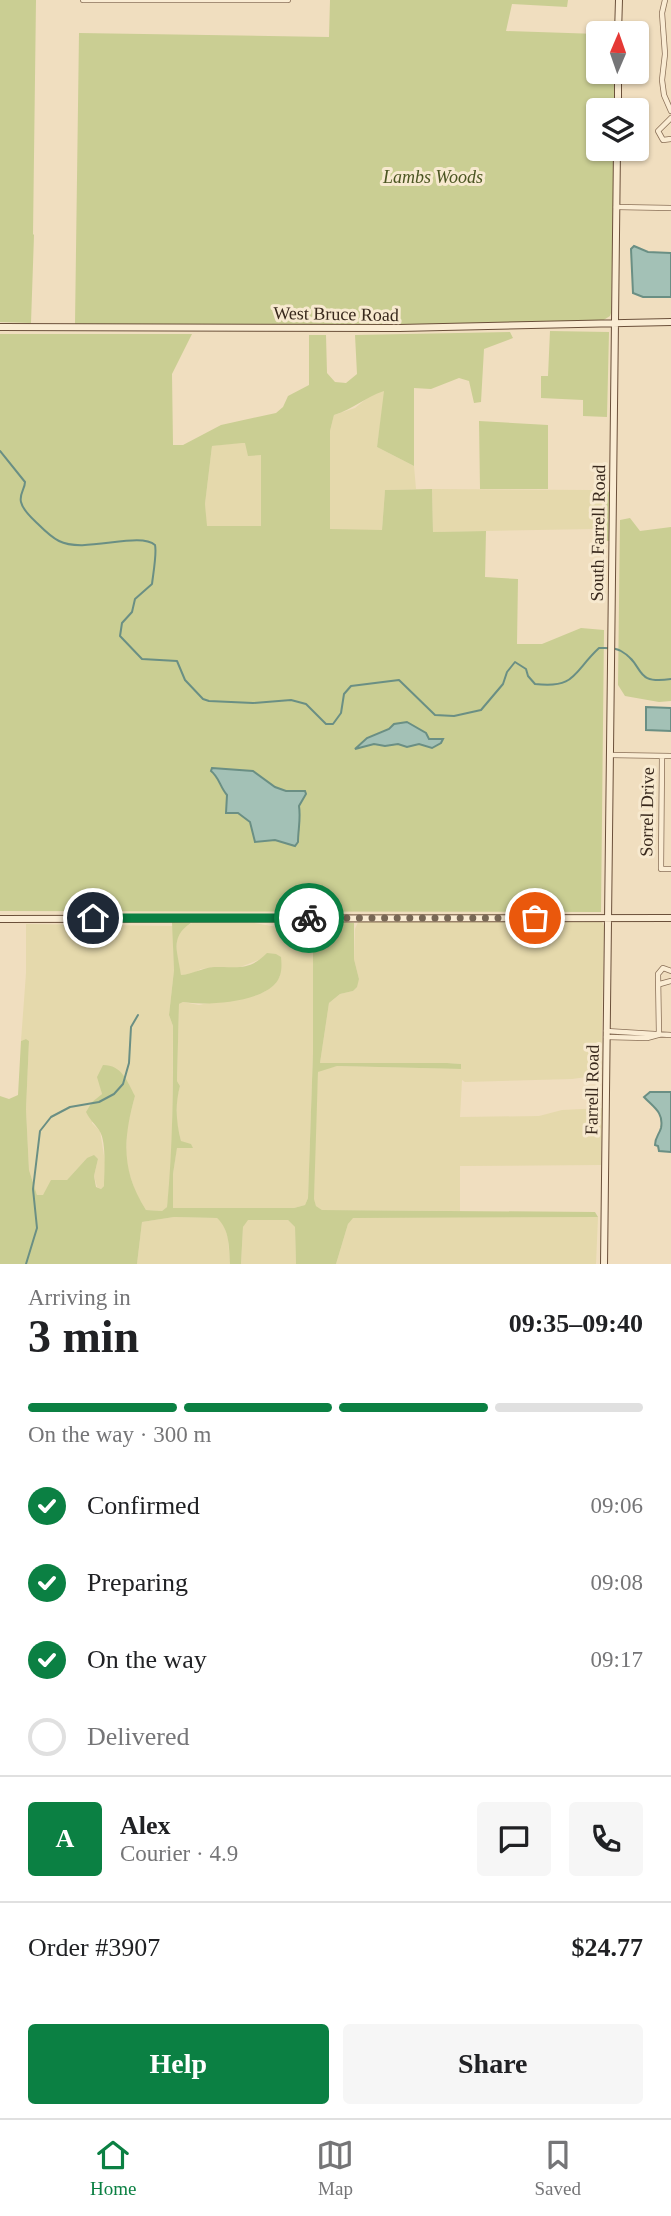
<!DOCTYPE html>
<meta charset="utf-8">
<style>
:root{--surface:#fff;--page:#f6f6f6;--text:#202124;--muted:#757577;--line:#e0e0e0;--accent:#0b8043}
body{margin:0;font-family:Georgia,serif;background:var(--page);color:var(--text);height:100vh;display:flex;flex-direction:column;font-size:26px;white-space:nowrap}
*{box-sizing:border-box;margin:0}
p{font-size:23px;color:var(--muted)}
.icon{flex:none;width:38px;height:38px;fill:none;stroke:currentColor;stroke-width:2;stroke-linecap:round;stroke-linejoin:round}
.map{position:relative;height:1264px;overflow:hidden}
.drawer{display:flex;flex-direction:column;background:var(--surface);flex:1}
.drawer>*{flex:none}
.needle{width:46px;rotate:2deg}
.buttons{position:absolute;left:586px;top:21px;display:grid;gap:14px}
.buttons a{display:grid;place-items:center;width:63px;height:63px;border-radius:7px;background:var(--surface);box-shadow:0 2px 5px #0004;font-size:35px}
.pin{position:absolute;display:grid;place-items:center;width:60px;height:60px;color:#fff;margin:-30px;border:4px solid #fff;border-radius:50%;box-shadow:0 2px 7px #0007}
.courier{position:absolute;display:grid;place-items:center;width:70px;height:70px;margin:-35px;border:5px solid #0b8043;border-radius:50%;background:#fff;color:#222;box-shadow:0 2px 9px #0007}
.head em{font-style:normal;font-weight:700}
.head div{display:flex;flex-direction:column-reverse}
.head{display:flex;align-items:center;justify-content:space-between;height:119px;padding:0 28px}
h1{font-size:46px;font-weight:700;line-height:52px}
.bar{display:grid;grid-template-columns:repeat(4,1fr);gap:10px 7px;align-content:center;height:84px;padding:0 28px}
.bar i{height:9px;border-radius:5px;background:var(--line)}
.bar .current{background:var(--accent)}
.bar p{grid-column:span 4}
.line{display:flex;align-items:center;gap:18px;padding:0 28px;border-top:2px solid var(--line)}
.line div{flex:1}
.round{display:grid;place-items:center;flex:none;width:74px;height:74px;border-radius:7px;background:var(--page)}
ol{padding:0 28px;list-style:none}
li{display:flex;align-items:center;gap:21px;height:77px}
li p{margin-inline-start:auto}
li .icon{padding:7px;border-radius:50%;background:var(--accent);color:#fff;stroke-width:4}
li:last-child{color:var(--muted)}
li i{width:38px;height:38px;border:4px solid var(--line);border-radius:50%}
.action{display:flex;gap:14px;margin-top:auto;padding:14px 28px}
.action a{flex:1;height:80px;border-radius:7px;background:var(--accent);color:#fff;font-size:28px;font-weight:700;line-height:80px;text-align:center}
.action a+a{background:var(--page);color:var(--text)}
.tab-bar{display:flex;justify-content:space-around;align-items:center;height:98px;border-top:2px solid var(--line);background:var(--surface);font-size:19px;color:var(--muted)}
.tab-bar a{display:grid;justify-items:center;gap:4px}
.tab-bar .current{color:var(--accent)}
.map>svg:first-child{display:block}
</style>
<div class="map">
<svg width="671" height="1264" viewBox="0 0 671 1264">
<rect width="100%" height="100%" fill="#f0debf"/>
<path fill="#e5d9ac" d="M385,390L377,447L414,466L416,489L385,490L382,530H330V431L334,415L355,408L372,394Z
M245,442L261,455V526H206L205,504L212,446Z
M432,489L593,490L603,500L602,526L594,529L433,532Z
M359,920L602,922L604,926L601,1075L572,1079L465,1082L462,1080L460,1117L539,1116L562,1110L602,1108L601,1165L460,1166V1211L322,1210L316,1206L314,1200L315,1126L318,1072L321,1069L337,1066L460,1069L461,1064L447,1063H320L329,1003L340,994L353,991L359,979L354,959L355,929Z
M192,923H254L271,926L310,927L313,941V1052L308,1198L305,1205L294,1208H173V1174L177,1147L188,1148L181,1141L177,1124V1097L180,1086L177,1081L179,1004L183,1002L199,1005L264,992L275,984L280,976L261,959L235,969L215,967L201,969L192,974L181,975L177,956V940L180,930Z
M26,924L173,926L174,970L169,1015L173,1026L172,1162L167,1207L162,1211L146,1210L136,1194L126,1163L127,1126L135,1096L98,1077L102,1094L92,1102V1123L100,1131L105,1162L104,1186L101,1189L97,1187L94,1176L98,1159L87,1158L67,1180L43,1195H37L29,1170L26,1109L29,1041L26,1039L21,1041L26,973Z
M174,1217L217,1218L223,1223L228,1238L230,1264H137L142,1222Z
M368,1217H598L596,1264H336L348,1224L352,1218Z
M247,1220H288L295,1227L296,1264H241L243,1227Z"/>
<path fill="#cace93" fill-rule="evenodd" d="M0,0H36L33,234L34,235L31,323L0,322Z
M330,0H568L567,7L512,4L506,31L598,34V72H615V110H598V149H614L611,313L610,316L602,321L434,325L75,324L79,33L329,37Z
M550,331L609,332L607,417L583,416V400L541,398V376H548Z
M510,332L513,338L484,349L481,402L474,403L469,381L459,378L431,389L414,388V466L377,447L384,391C365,397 354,409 334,415L330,431V529L382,530L385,490L432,489L433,532L486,531L485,577L518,579L517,644H542L581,628L604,630L601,912L0,911V334H192L172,374L173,445H183L221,425L276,413L283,407L288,396L309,385V335H326L327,373L335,382L346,383L357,374L355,335ZM242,443H245L248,456L261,455V526H207L205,504L212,446Z
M479,421L548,425V489H480Z
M593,490H607L610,494L609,541H604L603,500Z
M630,518L640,531L671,527V701L659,702L625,696L618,685L620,520Z
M315,920L354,923V959L359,979L357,987L353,991L340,994L329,1003L320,1063H447L461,1064V1069L337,1066L318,1072L314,1199L316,1206L322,1210L595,1212L598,1217L353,1218L348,1224L336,1264H296L295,1227L288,1220H248L243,1227L241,1264H230C229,1248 230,1230 217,1218L174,1217L142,1222L137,1264H0V1096L9,1099L18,1095L21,1041L26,1039L29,1041L26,1109L29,1170L37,1195H43L51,1180H67L87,1158L94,1155L98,1159L94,1176L96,1187L101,1189L104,1186C104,1172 107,1141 99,1130C94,1123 90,1120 86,1112L92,1102L102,1094L97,1077L103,1065C122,1065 127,1081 135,1096C123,1139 121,1171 146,1210L162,1211L167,1207C173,1147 173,1087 173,1026L169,1015L174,970L172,922L191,923C169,937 178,953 181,975C193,974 202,968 214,967C237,966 248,972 267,953L276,954L281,957C282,966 282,977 275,984C259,1002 206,1006 183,1002L179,1004L177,1081L180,1086C175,1104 176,1122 181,1141L191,1144L193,1148H177L173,1174V1208H294L305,1205L308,1198L313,1052V941L310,924Z"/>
<path fill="#a3c1b6" stroke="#6a8f84" stroke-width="2" d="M634,246L648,252L671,253V297H643L633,293L631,249Z
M646,707L671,708V731L646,730Z
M407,722L426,733L429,739H443L441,743L432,748L419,744L407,747L398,744L385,746L374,744L355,749L367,738L389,729L394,724Z
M212,768L253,771L275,787L286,791H305L306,794L299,806C301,819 298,830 298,842L295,846L275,840L255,842L250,822L238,813H226L227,795C220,787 219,777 211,771Z
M650,1092H671V1152L659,1151L658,1146L655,1145C655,1137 659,1135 661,1128C664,1112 653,1107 644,1097Z"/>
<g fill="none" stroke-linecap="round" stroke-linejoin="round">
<path stroke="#6a8f84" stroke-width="2" d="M0,451L25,482C25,489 19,494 21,502C23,511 32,518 38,524C44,530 51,537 59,541C84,554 139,531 155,545C157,553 153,575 152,584L135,599L132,612L122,623L120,636L142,659L177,661L185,680L203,699L209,701L253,703L291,700L306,704L326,724H333L341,713L344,694L351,686L399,680L435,715L454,716L481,710L503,684L507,672L515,662L526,669L528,676L535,684C576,689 573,672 599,648C606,648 615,647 621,651C646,665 632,685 671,679
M26,1264L37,1228L33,1189L40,1131L51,1117L70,1107L99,1102L114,1094L123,1084L129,1063L131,1027L138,1015"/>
<g stroke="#896f57" stroke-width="6">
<path id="street" d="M83,0H288
M665,0L662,13L665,54L662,80L664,95L671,111
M671,118L658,131L663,140L671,139
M616,207L671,208
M610,755L671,756
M662,756L661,869H671
M660,984L671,981
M606,1031L671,1035
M659,1035L658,974L663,968L671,971
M606,1037L647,1038L658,1035"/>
</g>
<g stroke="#6b503a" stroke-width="8">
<path id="secondary" d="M618,33L619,0
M618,110V72
M0,327L399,328L671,322
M0,919L671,918
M604,1264L617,149"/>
</g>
<use href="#street" stroke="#faecd3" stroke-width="4.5"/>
<use href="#secondary" stroke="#faecd3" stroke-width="6"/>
</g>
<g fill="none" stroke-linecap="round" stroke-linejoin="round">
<path stroke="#786855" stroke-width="7" stroke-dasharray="0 12.6" d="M309,918H535"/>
<path stroke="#0b8043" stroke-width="9" d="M93,918H309"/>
</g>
<g text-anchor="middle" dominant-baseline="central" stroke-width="6" stroke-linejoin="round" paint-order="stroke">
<g font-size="18" font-style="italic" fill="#4b5522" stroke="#f7e9cf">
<text x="433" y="177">Lambs Woods</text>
</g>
<g font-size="18" fill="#38281c" stroke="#f7e9cf">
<text transform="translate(336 314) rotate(1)">West Bruce Road</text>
<text transform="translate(598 533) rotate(-89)">South Farrell Road</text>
<text transform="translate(647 812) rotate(-89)">Sorrel Drive</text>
<text transform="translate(592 1090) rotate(-89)">Farrell Road</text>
</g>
</g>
</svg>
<div class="buttons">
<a><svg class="needle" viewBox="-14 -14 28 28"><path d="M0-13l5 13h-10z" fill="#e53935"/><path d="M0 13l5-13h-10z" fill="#757577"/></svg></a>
<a><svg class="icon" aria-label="layers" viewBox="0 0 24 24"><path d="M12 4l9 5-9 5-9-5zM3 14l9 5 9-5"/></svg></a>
</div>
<div class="pin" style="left:535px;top:918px;background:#ea580c"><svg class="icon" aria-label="bag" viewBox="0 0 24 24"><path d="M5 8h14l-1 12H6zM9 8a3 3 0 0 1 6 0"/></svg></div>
<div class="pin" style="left:93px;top:918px;background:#1f2937"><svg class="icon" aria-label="home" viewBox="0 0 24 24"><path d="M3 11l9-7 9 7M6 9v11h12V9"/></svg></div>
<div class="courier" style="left:309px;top:918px"><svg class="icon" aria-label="bike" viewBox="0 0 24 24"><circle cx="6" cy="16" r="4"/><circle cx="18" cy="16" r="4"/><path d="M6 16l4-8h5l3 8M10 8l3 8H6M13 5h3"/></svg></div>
</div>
<section class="drawer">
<div class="head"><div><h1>3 min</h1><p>Arriving in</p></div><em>09:35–09:40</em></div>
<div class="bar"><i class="current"></i><i class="current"></i><i class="current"></i><i></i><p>On the way · 300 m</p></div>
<ol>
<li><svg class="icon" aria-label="check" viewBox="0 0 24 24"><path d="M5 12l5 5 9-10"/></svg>Confirmed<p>09:06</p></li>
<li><svg class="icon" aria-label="check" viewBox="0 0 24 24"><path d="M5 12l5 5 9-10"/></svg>Preparing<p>09:08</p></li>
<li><svg class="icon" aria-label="check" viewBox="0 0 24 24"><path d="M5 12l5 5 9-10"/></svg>On the way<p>09:17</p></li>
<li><i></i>Delivered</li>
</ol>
<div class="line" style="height:126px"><b class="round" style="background:var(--accent);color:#fff">A</b><div><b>Alex</b><p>Courier · 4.9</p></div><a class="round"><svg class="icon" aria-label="chat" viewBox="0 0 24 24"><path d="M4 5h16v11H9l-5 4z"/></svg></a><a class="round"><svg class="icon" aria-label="phone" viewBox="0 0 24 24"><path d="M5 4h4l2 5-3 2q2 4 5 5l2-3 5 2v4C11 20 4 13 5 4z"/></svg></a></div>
<div class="line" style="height:91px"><div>Order #3907</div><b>$24.77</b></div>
<div class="action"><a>Help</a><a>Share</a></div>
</section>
<nav class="tab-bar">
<a class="current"><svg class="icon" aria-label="home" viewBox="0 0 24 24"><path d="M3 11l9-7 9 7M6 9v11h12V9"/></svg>Home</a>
<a><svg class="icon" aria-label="map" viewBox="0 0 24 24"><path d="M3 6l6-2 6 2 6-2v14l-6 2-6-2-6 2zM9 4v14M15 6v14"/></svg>Map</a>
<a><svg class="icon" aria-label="saved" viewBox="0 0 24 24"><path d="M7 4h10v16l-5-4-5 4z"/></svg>Saved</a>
</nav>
